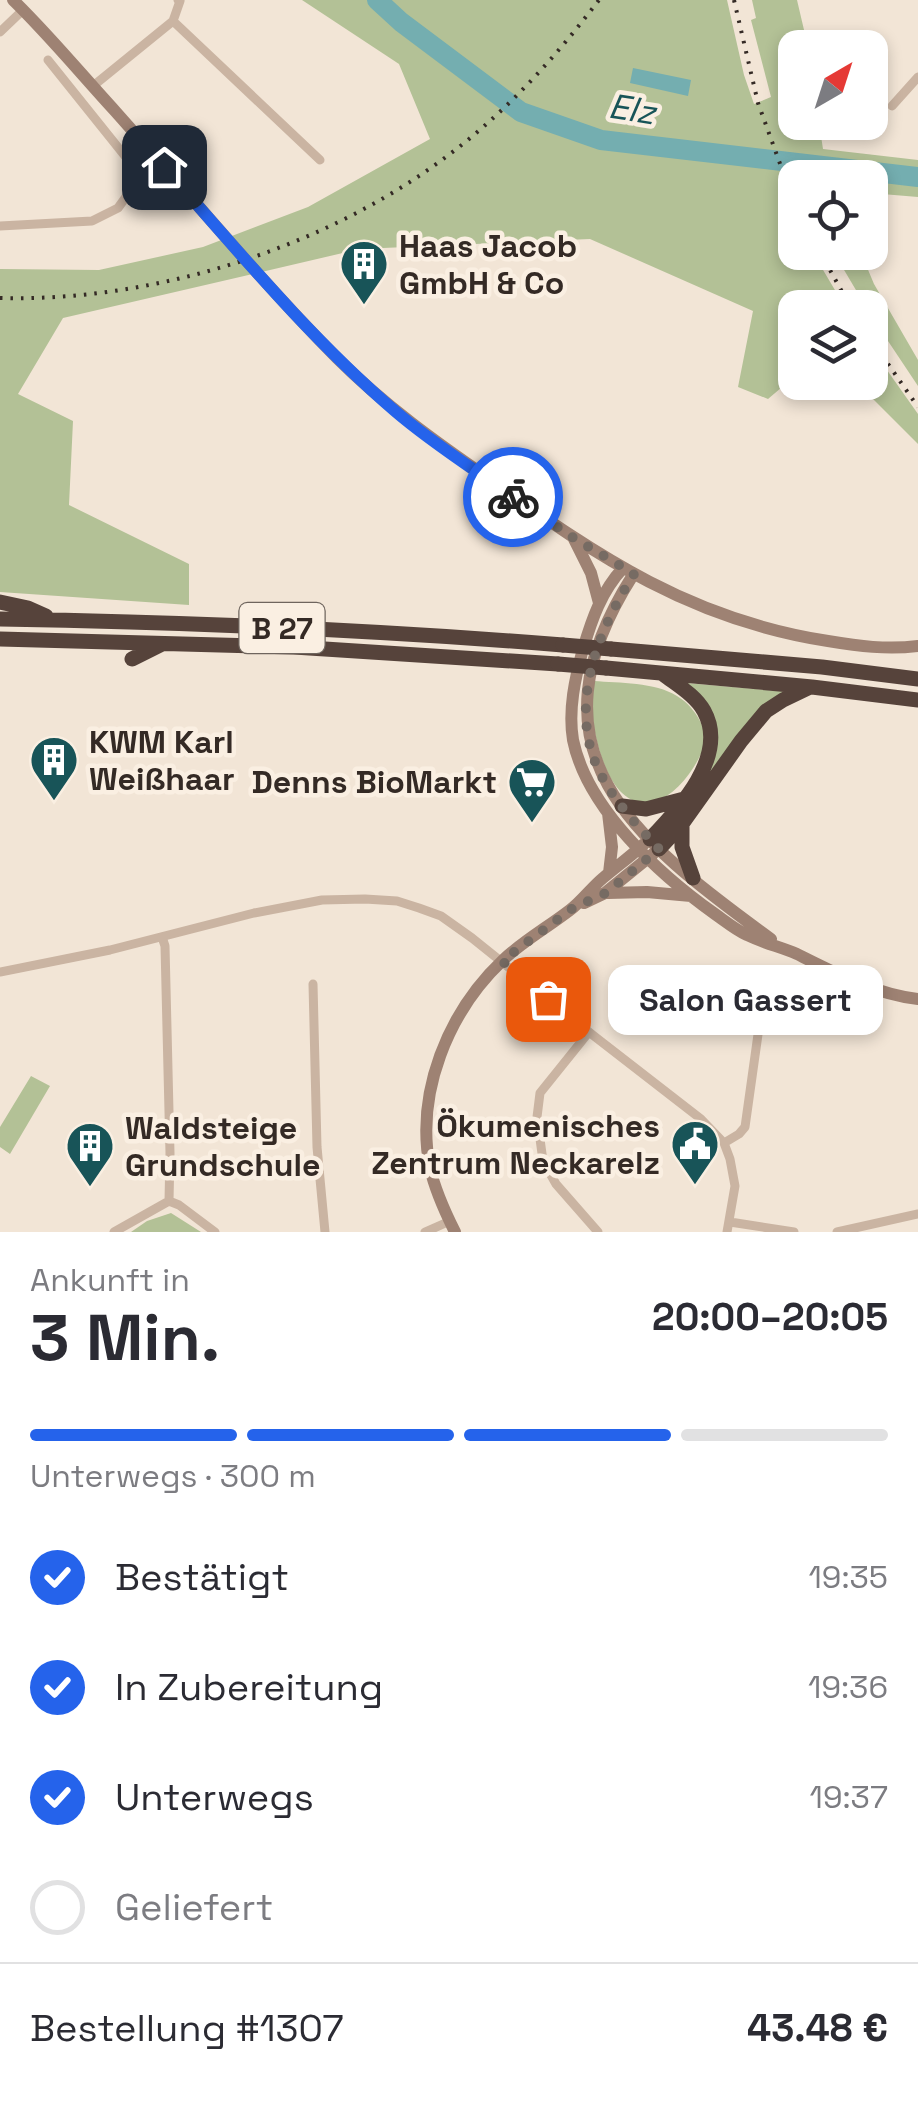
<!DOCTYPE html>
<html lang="de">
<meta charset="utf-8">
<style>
:root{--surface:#fff;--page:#f7f7f7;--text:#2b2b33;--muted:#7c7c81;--line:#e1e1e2;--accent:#2563eb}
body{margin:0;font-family:"Space Grotesk",sans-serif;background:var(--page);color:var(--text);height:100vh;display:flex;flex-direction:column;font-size:38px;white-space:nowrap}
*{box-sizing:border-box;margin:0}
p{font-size:32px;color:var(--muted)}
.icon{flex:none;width:55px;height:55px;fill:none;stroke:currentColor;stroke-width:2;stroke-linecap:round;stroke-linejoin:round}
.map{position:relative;height:1232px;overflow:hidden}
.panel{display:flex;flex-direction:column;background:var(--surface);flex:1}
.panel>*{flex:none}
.needle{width:65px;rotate:39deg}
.fabs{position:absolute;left:778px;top:30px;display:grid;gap:20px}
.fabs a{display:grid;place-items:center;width:110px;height:110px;border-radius:20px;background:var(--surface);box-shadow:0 5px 15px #0003;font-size:50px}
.pin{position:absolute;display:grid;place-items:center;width:85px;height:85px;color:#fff;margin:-42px;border-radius:20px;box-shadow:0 5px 15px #0006}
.courier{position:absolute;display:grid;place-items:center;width:100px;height:100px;margin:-50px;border:8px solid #2563eb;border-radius:50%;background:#fff;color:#222;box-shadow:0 2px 12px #0007}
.bubble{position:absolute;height:70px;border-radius:20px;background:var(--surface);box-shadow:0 5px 15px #0003;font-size:32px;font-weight:600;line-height:70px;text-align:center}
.overview em{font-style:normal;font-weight:600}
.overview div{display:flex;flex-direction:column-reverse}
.overview{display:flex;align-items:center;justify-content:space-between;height:170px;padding:0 30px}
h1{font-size:65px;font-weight:600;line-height:75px}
.bar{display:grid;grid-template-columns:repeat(4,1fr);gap:15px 10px;align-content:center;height:120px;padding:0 30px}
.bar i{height:12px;border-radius:8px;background:var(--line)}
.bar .selected{background:var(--accent)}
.bar p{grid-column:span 4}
.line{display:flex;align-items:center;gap:25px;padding:0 30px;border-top:2px solid var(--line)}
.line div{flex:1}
ol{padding:0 30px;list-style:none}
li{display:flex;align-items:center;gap:30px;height:110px}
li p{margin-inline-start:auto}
li .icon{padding:10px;border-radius:50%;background:var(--accent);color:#fff;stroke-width:4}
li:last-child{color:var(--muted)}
li i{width:55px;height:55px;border:5px solid var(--line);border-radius:50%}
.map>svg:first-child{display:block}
</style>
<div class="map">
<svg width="918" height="1232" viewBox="0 0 918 1232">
<rect width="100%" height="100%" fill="#f2e5d6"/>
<path fill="#b3c196" d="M302,0H727L744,75L754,104L771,97L751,20L756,18L752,0H797L808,47L795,48V122L819,123L823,149L918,160V197L870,193V178H795V189H785L795,216V252L813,253L845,307L795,308V376L768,399L738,387L753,311L590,239L360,249L63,318L18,394L73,421L69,505L189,564V605L0,592V269L99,270L203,247L308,207L430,139L399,64Z
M834,253H861L874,284L918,360V386L870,314V308L866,307Z
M870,346L918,414V444L857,383L870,382Z
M594,681C619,683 655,682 677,696C691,704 705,723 705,739C704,752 696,764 689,774C659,815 623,813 604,764C594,736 589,711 594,681Z
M686,683L790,692L673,824L715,753Z
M31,1076L50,1086L10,1154L0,1147V1127Z
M171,1213L201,1232H131L147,1221Z"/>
<path fill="#74aeb0" d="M633,68L691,80L688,96L630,83Z"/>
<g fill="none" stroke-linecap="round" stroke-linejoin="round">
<path stroke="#74aeb0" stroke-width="20" d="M377,0L401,22L521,112L601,140L918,177"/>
<path stroke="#cab4a2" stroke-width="9" d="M173,21L180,1L178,0
M0,32L23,10
M93,86L173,21L320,160
M892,106L918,77
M0,226L92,221L118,208L141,176L48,60
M162,937L165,946L170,1153L169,1201
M0,972L110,950L254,913L322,900L365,899L397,901L419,908L441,916L472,938L594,1036L701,1119L724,1143L730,1159L735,1186L727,1232
M313,984L317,1147L325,1232
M589,1032L540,1093L537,1117L543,1161L556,1184L598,1232
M724,1143L739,1134L745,1127L760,1020
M169,1201L179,1205L215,1232
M730,1222L794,1232
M114,1232L169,1201
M425,1232L450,1221
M837,1232L918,1214"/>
<path stroke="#9e8273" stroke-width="12" d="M13,0C49,35 81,74 115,111C189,194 260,280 337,358C384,405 437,443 491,480C600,558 692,620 828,641C858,646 887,650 918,646
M574,539L591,573L599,603
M623,568C601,592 592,619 583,649C575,678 568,710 573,740C587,809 660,875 715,914C725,921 736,930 747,935C763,943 781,947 797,954C835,973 875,994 918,999
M633,575C521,751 632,838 771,939
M608,813L612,847L609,873
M608,893L647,892L691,896
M584,903L605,893L653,854
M455,1232C445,1212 435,1190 430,1168C415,1093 448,1012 503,960C523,941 548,927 570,910C582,901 591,888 603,878C616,867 631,856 644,844"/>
<path stroke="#56433b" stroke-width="15" d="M0,602L28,608L46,616
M0,619C188,622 376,630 563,645
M0,639L294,647L558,664
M611,649L822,667L918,679
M132,659L162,644
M606,668L812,687L918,700
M622,806L646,809L684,799
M682,824V847L693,878
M650,839C679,809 729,756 704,711C695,695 677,685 663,674
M659,849L682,824L741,741L766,711L783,700L808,688"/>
<path stroke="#342a25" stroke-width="4" stroke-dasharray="2.5 8" stroke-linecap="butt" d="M734,0L758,103L795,205
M820,252L851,308
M0,298C147,302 312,252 432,167C497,122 551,63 599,0
M870,338L918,407"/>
<path stroke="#56433b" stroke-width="15" d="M563,645L611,649
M558,664L606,668"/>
</g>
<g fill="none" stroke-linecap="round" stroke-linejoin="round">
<path stroke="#766b63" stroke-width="10" stroke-dasharray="0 18" d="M513,497L572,537L634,574C596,634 564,714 605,782C619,806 640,829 659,849L606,893L573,908L502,961L548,999"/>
<path stroke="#2563eb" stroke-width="12" d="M164,167C238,251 310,338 395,411C432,443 474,469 513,497"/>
</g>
<defs>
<g id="building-pin" transform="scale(2.5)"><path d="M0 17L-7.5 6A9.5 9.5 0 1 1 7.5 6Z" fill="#185458" stroke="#faefe2"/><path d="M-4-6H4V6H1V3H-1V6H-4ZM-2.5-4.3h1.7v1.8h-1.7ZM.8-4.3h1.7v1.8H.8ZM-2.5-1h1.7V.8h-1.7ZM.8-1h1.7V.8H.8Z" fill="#fff"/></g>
<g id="supermarket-pin" transform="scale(2.5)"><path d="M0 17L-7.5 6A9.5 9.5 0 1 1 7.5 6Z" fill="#185458" stroke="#faefe2"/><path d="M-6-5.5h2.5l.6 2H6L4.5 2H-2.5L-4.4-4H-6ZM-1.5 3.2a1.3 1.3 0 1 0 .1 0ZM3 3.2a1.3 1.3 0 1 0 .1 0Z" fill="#fff"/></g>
<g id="civic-pin" transform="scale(2.5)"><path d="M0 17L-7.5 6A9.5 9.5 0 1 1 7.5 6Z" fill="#185458" stroke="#faefe2"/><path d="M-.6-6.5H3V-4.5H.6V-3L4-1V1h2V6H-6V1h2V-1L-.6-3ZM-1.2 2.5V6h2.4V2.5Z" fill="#fff"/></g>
</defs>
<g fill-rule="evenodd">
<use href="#building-pin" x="364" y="264"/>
<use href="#building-pin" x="54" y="760"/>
<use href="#supermarket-pin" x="532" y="782"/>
<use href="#civic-pin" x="695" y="1144"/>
<use href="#building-pin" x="90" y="1146"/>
</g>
<g text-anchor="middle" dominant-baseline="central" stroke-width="9" stroke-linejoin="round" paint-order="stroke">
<rect fill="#faefe2" stroke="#6f655e" stroke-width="2.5" x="239.5" y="603" width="85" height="50" rx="8"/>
<g font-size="30" font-weight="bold" fill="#342a25">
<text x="282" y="628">B 27</text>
</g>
<g font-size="32" font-weight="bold" fill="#342a25" stroke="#faefe2" text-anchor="start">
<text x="399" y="246">Haas Jacob<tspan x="399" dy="37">GmbH &amp; Co</tspan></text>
<text x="89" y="742">KWM Karl<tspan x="89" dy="37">Weißhaar</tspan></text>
<text x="497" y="782" text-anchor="end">Denns BioMarkt</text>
<text x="660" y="1126" text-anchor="end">Ökumenisches<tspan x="660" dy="37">Zentrum Neckarelz</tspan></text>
<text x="125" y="1128">Waldsteige<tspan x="125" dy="37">Grundschule</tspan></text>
</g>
<g font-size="35" font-style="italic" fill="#185458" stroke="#faefe2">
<text transform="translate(632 109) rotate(9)">Elz</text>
</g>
</g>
</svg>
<div class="fabs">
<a><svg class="needle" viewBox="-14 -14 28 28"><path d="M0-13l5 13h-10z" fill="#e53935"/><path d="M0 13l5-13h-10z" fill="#7c7c81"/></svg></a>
<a><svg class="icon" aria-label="locate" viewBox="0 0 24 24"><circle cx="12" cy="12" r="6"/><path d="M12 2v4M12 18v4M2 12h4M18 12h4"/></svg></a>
<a><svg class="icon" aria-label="layers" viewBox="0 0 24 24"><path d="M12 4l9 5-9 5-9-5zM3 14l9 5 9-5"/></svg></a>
</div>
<div class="pin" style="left:548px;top:999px;background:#ea580c"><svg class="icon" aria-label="bag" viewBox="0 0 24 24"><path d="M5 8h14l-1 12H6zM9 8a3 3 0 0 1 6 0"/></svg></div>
<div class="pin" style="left:164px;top:167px;background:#1f2937"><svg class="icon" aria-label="home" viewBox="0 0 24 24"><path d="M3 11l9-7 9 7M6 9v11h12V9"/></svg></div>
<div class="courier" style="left:513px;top:497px"><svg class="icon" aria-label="bike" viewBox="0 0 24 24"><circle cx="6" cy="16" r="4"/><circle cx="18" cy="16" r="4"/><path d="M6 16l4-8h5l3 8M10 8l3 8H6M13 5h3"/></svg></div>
<div class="bubble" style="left:608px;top:965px;width:275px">Salon Gassert</div>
</div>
<section class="panel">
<div class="overview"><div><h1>3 Min.</h1><p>Ankunft in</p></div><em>20:00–20:05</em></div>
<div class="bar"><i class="selected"></i><i class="selected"></i><i class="selected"></i><i></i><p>Unterwegs · 300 m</p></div>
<ol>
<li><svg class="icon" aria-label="check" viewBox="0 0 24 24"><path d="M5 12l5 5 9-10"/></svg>Bestätigt<p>19:35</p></li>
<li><svg class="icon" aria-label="check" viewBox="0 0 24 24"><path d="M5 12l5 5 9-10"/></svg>In Zubereitung<p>19:36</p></li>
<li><svg class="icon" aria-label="check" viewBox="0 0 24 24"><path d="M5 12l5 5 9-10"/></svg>Unterwegs<p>19:37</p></li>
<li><i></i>Geliefert</li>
</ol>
<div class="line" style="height:130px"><div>Bestellung #1307</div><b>43.48 €</b></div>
</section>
